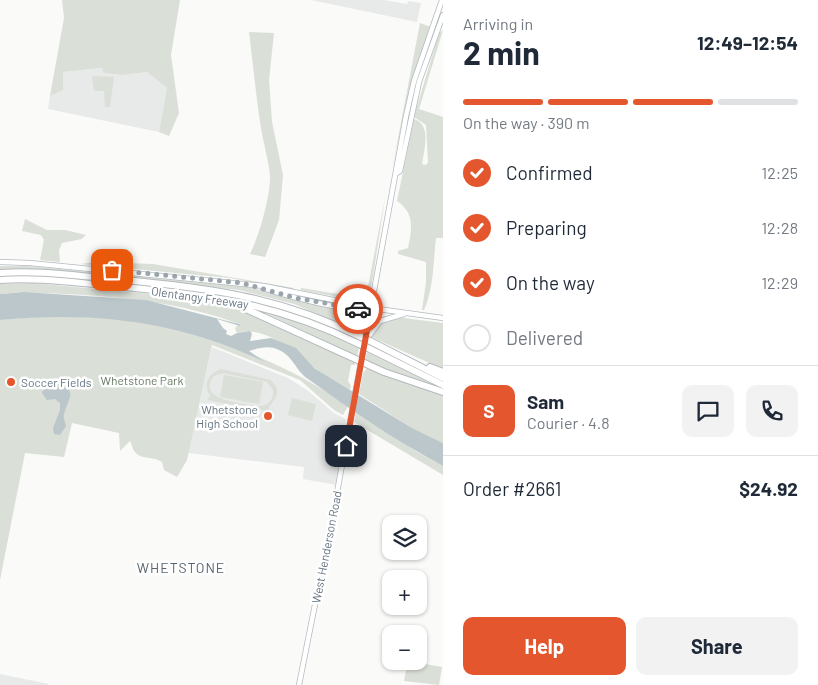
<!DOCTYPE html>
<meta charset="utf-8">
<style>
:root{--surface:#fff;--page:#f2f2f3;--text:#1f2937;--muted:#747a83;--line:#e0e1e3;--accent:#e4572e}
body{margin:0;font-family:Barlow,sans-serif;background:var(--page);color:var(--text);height:100vh;display:flex;flex-direction:column;font-size:19px;white-space:nowrap}
*{box-sizing:border-box;margin:0}
p{font-size:16px;color:var(--muted)}
.icon{flex:none;width:28px;height:28px;fill:none;stroke:currentColor;stroke-width:2;stroke-linecap:round;stroke-linejoin:round}
.map{position:relative;flex:1;overflow:hidden}
.side{display:flex;flex-direction:column;background:var(--surface);width:375px}
.side>*{flex:none}
.buttons{position:absolute;left:382px;top:515px;display:grid;gap:10px}
.buttons a{display:grid;place-items:center;width:45px;height:45px;border-radius:10px;background:var(--surface);box-shadow:0 1px 4px #0004;font-size:25px}
.pin{position:absolute;display:grid;place-items:center;width:42px;height:42px;color:#fff;margin:-21px;border-radius:10px;box-shadow:0 2px 8px #0006}
.courier{position:absolute;display:grid;place-items:center;width:50px;height:50px;margin:-25px;border:4px solid #e4572e;border-radius:50%;background:#fff;color:#222;box-shadow:0 1px 6px #0007}
.summary em{font-style:normal;font-weight:700}
.summary div{display:flex;flex-direction:column-reverse}
.summary{display:flex;align-items:center;justify-content:space-between;height:85px;padding:0 20px}
h1{font-size:32px;font-weight:700;line-height:38px}
.bar{display:grid;grid-template-columns:repeat(4,1fr);gap:8px 5px;align-content:center;height:60px;padding:0 20px}
.bar i{height:6px;border-radius:4px;background:var(--line)}
.bar .on{background:var(--accent)}
.bar p{grid-column:span 4}
.line{display:flex;align-items:center;gap:12px;padding:0 20px;border-top:1px solid var(--line)}
.line div{flex:1}
.round{display:grid;place-items:center;flex:none;width:52px;height:52px;border-radius:10px;background:var(--page)}
ol{padding:0 20px;list-style:none}
li{display:flex;align-items:center;gap:15px;height:55px}
li p{margin-inline-start:auto}
li .icon{padding:5px;border-radius:50%;background:var(--accent);color:#fff;stroke-width:4}
li:last-child{color:var(--muted)}
li i{width:28px;height:28px;border:2px solid var(--line);border-radius:50%}
.button{display:flex;gap:10px;margin-top:auto;padding:10px 20px}
.button a{flex:1;height:58px;border-radius:10px;background:var(--accent);color:#fff;font-size:20px;font-weight:700;line-height:58px;text-align:center}
.button a+a{background:var(--page);color:var(--text)}
main{display:flex;flex:1;min-height:0}
.map>svg:first-child{display:block}
</style>
<main>
<div class="map">
<svg width="443" height="685" viewBox="0 0 443 685">
<rect width="100%" height="100%" fill="#fafaf8"/>
<path fill="#e8e9e9" d="M311,0H384L407,4L408,1L421,3L417,22Z
M102,68L103,73L123,75L147,72L167,88L159,132L48,109L50,96L63,88V72Z
M212,347L288,378L307,390L334,413L346,419L337,485L303,479L304,467L188,453Z
M0,674L49,684L48,685H0Z"/>
<path fill="#dadfd7" fill-rule="evenodd" d="M62,0H180L171,55L179,113L169,136L159,132L167,88L147,72L123,75L103,73L102,68L63,72V90L50,96L64,18Z
M420,23L431,27L409,91L392,170Z
M443,30L419,109L443,117V238H436C433,263 434,288 424,310H422L426,282V262L398,254V251L408,248C412,229 415,213 397,201L414,119C432,125 424,150 422,164L426,165L428,162L426,125L414,117L415,113L439,33Z
M249,32L274,33L269,80L272,122L283,175L279,220L265,257L250,254C259,236 270,198 270,177C270,166 263,141 261,128C256,96 253,64 249,32Z
M92,76L114,77L110,107H105L104,91H94Z
M385,198L372,283L367,298L358,301L301,290V288L363,298L367,292Z
M25,219L47,230H65L86,235L82,239L62,243L59,250L60,262L40,260L44,240L41,235L22,231Z
M97,262L153,264L294,288L292,290L230,278L80,264Z
M0,266H28L247,287L360,311L365,318L362,333L294,304L239,290L49,270L0,269Z
M33,283L161,295L229,305L257,315L309,342L354,362L355,365H351L348,381L351,386L350,390C339,383 327,377 316,369C292,353 269,325 237,333L235,328L239,324C183,303 124,297 65,294C44,293 22,291 0,294V284Z
M255,308C291,319 326,330 359,348L357,356Z
M45,316C78,317 112,317 144,322C212,334 292,366 348,406L343,415L334,410L300,380L212,345L187,460L177,477L164,470L162,462C154,456 141,460 135,452C132,449 132,444 130,441L120,451L119,433L72,423L64,457L25,453L0,580V320Z
M396,317L443,323V369L371,337L378,324Z
M367,352L441,388L414,382L365,361Z
M367,368L443,393V443L412,428L359,394L363,373Z
M221,369L271,380C285,395 271,399 268,411L207,400L210,396C203,385 208,373 221,369ZM223,373L267,382L273,390C274,399 269,405 260,406C246,404 194,401 214,376Z
M224,375L263,382L259,404L220,397Z
M292,398L316,404L312,421L288,415Z
M356,412L417,452L443,466V475L354,422Z
M408,661L442,667L439,685L404,681Z"/>
<path fill="#bbc7cb" d="M24,292L146,300L239,324L240,326L217,319L223,328L227,331L226,334L231,336L237,333L250,331L252,334L250,341L271,338L296,348L314,368L412,428L443,443V466C396,441 351,410 308,379C296,371 293,356 279,350C269,345 259,348 249,351L265,362C179,321 95,311 0,320V294Z
M51,382C79,389 70,394 64,414C63,418 65,421 66,426L60,435L54,434L53,428L60,410V403L55,399L47,400L42,393L45,385Z"/>
<g fill="none" stroke-linecap="round" stroke-linejoin="round">
<g stroke="#b3babf" stroke-width="6">
<path id="secondary" d="M397,173L400,171L419,82L443,15
M0,262L30,263L264,286L378,309L443,318
M263,288C283,295 352,314 371,308
M366,340L380,321L404,314
M299,685L334,509L406,116L414,81L442,0"/>
</g>
<g stroke="#b4b9bd" stroke-width="8">
<path id="motorway" d="M0,273C38,270 76,276 114,279C206,288 276,295 361,337
M0,280C38,277 76,283 114,286C206,295 274,302 359,344
M235,304L384,372L443,392
M370,341L443,378
M368,348L443,385
M430,367L443,372"/>
</g>
<use href="#secondary" stroke="#fff" stroke-width="4.5"/>
<use href="#motorway" stroke="#fff" stroke-width="6"/>
<g stroke="#b4b9bd" stroke-width="8" stroke-linecap="butt">
<path id="motorway-bridge" d="M361,337L370,341
M359,344L368,348"/>
</g>
<use href="#motorway-bridge" stroke="#fff" stroke-width="6"/>
</g>
<g fill="none" stroke-linecap="round" stroke-linejoin="round">
<path stroke="#99a4ac" stroke-width="5" stroke-dasharray="0 9" d="M112,270L242,283L296,298L358,309"/>
<path stroke="#e4572e" stroke-width="6" d="M346,446L371,308L358,309"/>
</g>
<g fill="#e4572e" stroke="#fff" stroke-width="2">
<circle cx="11" cy="382" r="5"/>
<circle cx="268" cy="416" r="5"/>
</g>
<g text-anchor="middle" dominant-baseline="central" stroke-width="5" stroke-linejoin="round" paint-order="stroke">
<g font-size="12" fill="#657683" stroke="#fff">
<text transform="translate(200 297) rotate(8)">Olentangy Freeway</text>
<text transform="translate(326 547) rotate(-79)">West Henderson Road</text>
</g>
<g font-size="12" fill="#687a64" stroke="#fff">
<text x="142" y="380">Whetstone Park</text>
</g>
<g font-size="12" fill="#657683" stroke="#fff" text-anchor="start">
<text x="21" y="382">Soccer Fields</text>
<text x="258" y="409" text-anchor="end">Whetstone<tspan x="258" dy="14">High School</tspan></text>
</g>
<g font-size="14" letter-spacing="1" fill="#57646e" stroke="#fff">
<text x="181" y="567">WHETSTONE</text>
</g>
</g>
</svg>
<div class="buttons">
<a><svg class="icon" aria-label="layers" viewBox="0 0 24 24"><path d="M12 4l9 5-9 5-9-5zM3 14l9 5 9-5"/></svg></a>
<a>+</a>
<a>−</a>
</div>
<div class="pin" style="left:112px;top:270px;background:#ea580c"><svg class="icon" aria-label="bag" viewBox="0 0 24 24"><path d="M5 8h14l-1 12H6zM9 8a3 3 0 0 1 6 0"/></svg></div>
<div class="pin" style="left:346px;top:446px;background:#1f2937"><svg class="icon" aria-label="home" viewBox="0 0 24 24"><path d="M3 11l9-7 9 7M6 9v11h12V9"/></svg></div>
<div class="courier" style="left:358px;top:309px"><svg class="icon" aria-label="car" viewBox="0 0 24 24"><path d="M5 17H2v-5l4-1 3-4h7l3 4 3 1v5h-3M9 17h6M6 11h13"/><circle cx="7" cy="17" r="2"/><circle cx="17" cy="17" r="2"/></svg></div>
</div>
<section class="side">
<div class="summary"><div><h1>2 min</h1><p>Arriving in</p></div><em>12:49–12:54</em></div>
<div class="bar"><i class="on"></i><i class="on"></i><i class="on"></i><i></i><p>On the way · 390 m</p></div>
<ol>
<li><svg class="icon" aria-label="check" viewBox="0 0 24 24"><path d="M5 12l5 5 9-10"/></svg>Confirmed<p>12:25</p></li>
<li><svg class="icon" aria-label="check" viewBox="0 0 24 24"><path d="M5 12l5 5 9-10"/></svg>Preparing<p>12:28</p></li>
<li><svg class="icon" aria-label="check" viewBox="0 0 24 24"><path d="M5 12l5 5 9-10"/></svg>On the way<p>12:29</p></li>
<li><i></i>Delivered</li>
</ol>
<div class="line" style="height:90px"><b class="round" style="background:var(--accent);color:#fff">S</b><div><b>Sam</b><p>Courier · 4.8</p></div><a class="round"><svg class="icon" aria-label="chat" viewBox="0 0 24 24"><path d="M4 5h16v11H9l-5 4z"/></svg></a><a class="round"><svg class="icon" aria-label="phone" viewBox="0 0 24 24"><path d="M5 4h4l2 5-3 2q2 4 5 5l2-3 5 2v4C11 20 4 13 5 4z"/></svg></a></div>
<div class="line" style="height:65px"><div>Order #2661</div><b>$24.92</b></div>
<div class="button"><a>Help</a><a>Share</a></div>
</section>
</main>
